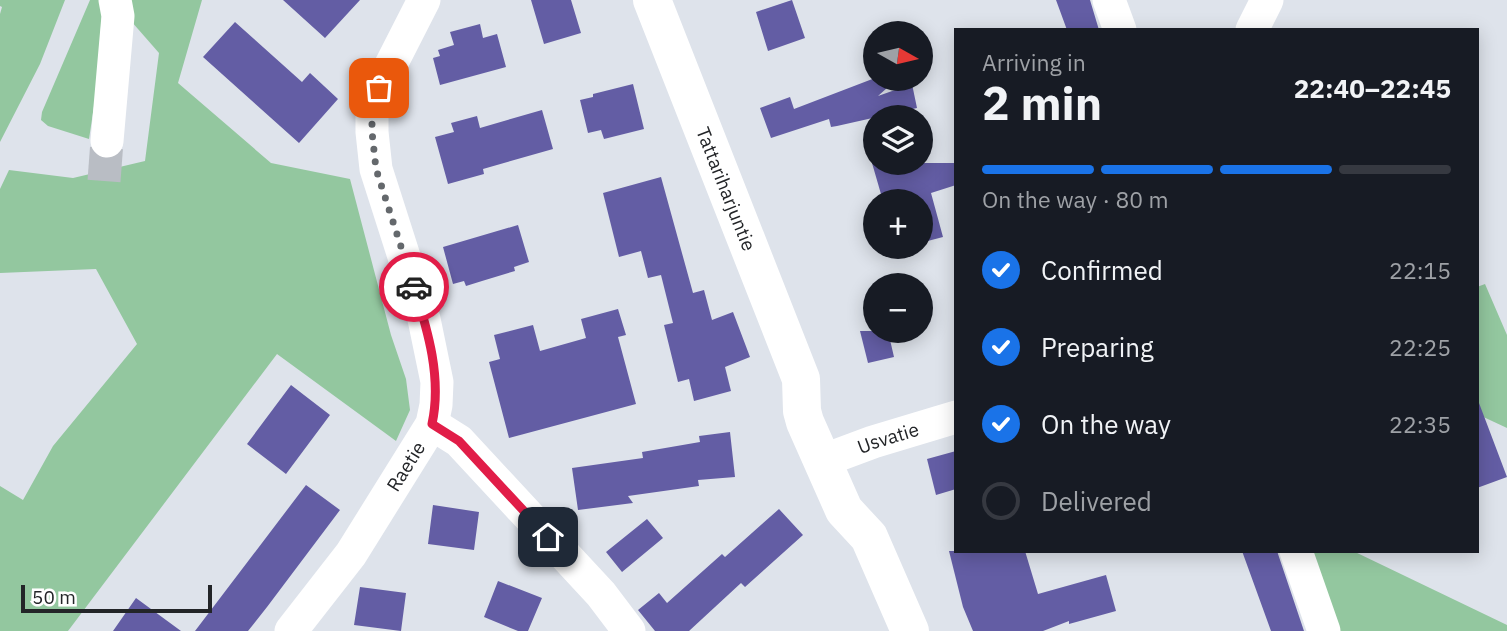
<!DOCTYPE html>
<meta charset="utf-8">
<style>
:root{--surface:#171b24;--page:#242831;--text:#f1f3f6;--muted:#9ea1a6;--line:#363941;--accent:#1a73e8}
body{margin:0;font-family:"IBM Plex Sans",sans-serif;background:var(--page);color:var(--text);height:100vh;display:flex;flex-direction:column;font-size:26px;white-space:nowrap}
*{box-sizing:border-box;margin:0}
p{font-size:23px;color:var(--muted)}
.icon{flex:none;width:38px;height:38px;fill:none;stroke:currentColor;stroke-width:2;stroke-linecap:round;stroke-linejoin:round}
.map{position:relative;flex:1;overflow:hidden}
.details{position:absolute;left:954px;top:28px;width:525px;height:525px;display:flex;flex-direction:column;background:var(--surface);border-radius:0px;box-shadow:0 4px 18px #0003}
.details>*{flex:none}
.needle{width:46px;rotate:98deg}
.tools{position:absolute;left:863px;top:21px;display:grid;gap:14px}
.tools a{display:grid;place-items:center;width:70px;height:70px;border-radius:50%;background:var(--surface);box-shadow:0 4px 18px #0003;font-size:35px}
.scale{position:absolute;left:21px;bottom:18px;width:191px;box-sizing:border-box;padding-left:7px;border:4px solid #232528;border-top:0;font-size:19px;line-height:24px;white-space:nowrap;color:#232528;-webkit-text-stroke:5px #fff;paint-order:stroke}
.pin{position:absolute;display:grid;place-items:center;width:60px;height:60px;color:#fff;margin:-30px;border-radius:14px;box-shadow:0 4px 10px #0006}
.courier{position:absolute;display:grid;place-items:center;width:70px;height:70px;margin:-35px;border:5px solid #e11d48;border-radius:50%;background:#fff;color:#222;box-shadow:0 2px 9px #0007}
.headline em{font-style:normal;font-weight:800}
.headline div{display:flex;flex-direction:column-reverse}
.headline{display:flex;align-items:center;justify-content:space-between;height:119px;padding:0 28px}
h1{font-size:46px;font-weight:800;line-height:52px}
.bar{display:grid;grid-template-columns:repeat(4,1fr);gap:10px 7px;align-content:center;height:84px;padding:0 28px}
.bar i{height:9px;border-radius:5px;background:var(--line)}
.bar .on{background:var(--accent)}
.bar p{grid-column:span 4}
ol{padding:0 28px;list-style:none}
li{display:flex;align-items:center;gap:21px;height:77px}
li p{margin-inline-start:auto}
li .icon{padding:7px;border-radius:50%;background:var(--accent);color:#fff;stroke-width:4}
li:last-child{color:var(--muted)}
li i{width:38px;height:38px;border:4px solid var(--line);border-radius:50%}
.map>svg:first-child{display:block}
</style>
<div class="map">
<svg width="1507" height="631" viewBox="0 0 1507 631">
<rect width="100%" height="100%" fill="#dee3eb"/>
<path fill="#93c79f" d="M0,0H65L40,64L0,142V14L2,7L0,6Z
M90,0H103L96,93L89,139L48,126L41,120L42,112Z
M123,0H202L178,83L271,163L350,179L391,335L406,379L410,410L396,441L277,354L68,631H0V486L23,500L53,446L137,344L96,269L0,273V189L9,170L73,178L145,161L159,53L124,13Z
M1485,284L1507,335V428L1477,414V287Z
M1306,551H1353L1507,625V631H1335Z"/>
<path fill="#635da4" d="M283,0H360L325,38Z
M531,0H571L581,33L544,44Z
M792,0L805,38L768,51L756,12Z
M1056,0H1090L1099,30H1067Z
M235,22L302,82L310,73L338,99L299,143L203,57Z
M480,24L483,38L497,34L506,67L440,85L433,58L440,56L438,50L454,45L450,32Z
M875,78L897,79L878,96L912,84L917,108L837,126L831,127L829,119L771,138L760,108L790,97L794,109Z
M633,84L644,129L604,139L601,130L588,133L580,100L593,97V94Z
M542,110L553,149L483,169L484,174L448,184L435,137L454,132L451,123L477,116L480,128Z
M872,163H956V185L931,193L943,237L920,243V201H883Z
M661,177L693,293L704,290L712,320L733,312L750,357L725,367L731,391L694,401L689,379L678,382L664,325L673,323L661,275L648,278L641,251L619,257L603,193Z
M518,225L529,262L514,267L515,271L482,281L466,286L464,281L453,284L443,247Z
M618,309L626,335L618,337L636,404L509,438L489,362L500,359L494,335L533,325L540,351L586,338L581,319Z
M860,331H888L894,357L868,363Z
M291,385L330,415L286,474L247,444Z
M1477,403H1479L1507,477L1477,488Z
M730,432L735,477L698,480L699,486L628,496L633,503L578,510L572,468L643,458L642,452L700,442L699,436Z
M956,451V489L936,495L927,459Z
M306,485L340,510L267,607L248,631H195Z
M433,505L479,512L474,550L428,544Z
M779,509L803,535L745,587L741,583L689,631H655L638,610L659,593L667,603L722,554L725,557Z
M647,519L663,538L622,572L606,552Z
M949,551H1025L1038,594L1106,575L1116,611L1069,624V621L1043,631H973L963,607Z
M1242,551H1277L1304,631H1271Z
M498,581L542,598L528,631H518L484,617Z
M360,587L406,593L401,631L354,625Z
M136,598L181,631H113Z"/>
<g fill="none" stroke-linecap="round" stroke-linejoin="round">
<path stroke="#b9bdc4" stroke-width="33" stroke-dasharray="33 17" stroke-linecap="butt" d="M104,181L107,141"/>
<g stroke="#fff" stroke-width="33">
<path d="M1109,0L1120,30"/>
<path d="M1252,30L1267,0"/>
<path d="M107,141L118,16L115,0"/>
<path d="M432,424L459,441L601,594L629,631"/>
<path id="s1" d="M822,461L873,442L956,417"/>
<path d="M1296,551L1324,631"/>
<path id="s2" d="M291,631L351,554L432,424L436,405L437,382L424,319L376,169L372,132V102L424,0"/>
</g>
<path stroke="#fff" stroke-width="38" id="s3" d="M652,0L801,379L802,411L805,422L844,510L869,537L910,631"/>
</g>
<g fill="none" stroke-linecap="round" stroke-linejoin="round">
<path stroke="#64686c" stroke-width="7" stroke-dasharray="0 12.6" d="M379,88L372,102V132L376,169L414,287"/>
<path stroke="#e11d48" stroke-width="9" d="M414,287C428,331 442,378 432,424L459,441L548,537"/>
</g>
<g text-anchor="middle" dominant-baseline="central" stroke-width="7" stroke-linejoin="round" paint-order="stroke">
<g font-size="19" fill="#232528" stroke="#fff">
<text stroke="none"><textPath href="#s3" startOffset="203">Tattariharjuntie</textPath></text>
<text stroke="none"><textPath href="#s1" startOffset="70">Usvatie</textPath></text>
<text stroke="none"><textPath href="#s2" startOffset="201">Raetie</textPath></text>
</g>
</g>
</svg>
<div class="tools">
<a><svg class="needle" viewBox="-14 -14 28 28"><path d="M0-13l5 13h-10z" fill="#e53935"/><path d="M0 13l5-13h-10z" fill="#9ea1a6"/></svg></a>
<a><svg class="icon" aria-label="layers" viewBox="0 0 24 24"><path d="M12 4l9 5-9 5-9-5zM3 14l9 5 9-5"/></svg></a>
<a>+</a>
<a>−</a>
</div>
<div class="scale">50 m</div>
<div class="pin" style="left:379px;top:88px;background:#ea580c"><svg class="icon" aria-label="bag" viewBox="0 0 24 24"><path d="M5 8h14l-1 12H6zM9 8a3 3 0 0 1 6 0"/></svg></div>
<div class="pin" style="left:548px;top:537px;background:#1f2937"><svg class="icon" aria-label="home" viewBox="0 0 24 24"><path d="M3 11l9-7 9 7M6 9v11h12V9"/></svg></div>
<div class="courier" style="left:414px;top:287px"><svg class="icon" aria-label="car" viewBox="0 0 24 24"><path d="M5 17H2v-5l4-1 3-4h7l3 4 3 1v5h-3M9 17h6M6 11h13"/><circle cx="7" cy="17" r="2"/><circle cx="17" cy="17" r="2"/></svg></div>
<section class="details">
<div class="headline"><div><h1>2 min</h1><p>Arriving in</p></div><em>22:40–22:45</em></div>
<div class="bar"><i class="on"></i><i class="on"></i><i class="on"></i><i></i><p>On the way · 80 m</p></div>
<ol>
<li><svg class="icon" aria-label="check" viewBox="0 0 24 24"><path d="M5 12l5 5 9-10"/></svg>Confirmed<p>22:15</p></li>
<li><svg class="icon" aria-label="check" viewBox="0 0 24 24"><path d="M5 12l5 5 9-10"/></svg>Preparing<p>22:25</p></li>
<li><svg class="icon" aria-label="check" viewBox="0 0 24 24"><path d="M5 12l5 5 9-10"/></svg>On the way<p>22:35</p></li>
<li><i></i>Delivered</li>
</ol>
</section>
</div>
